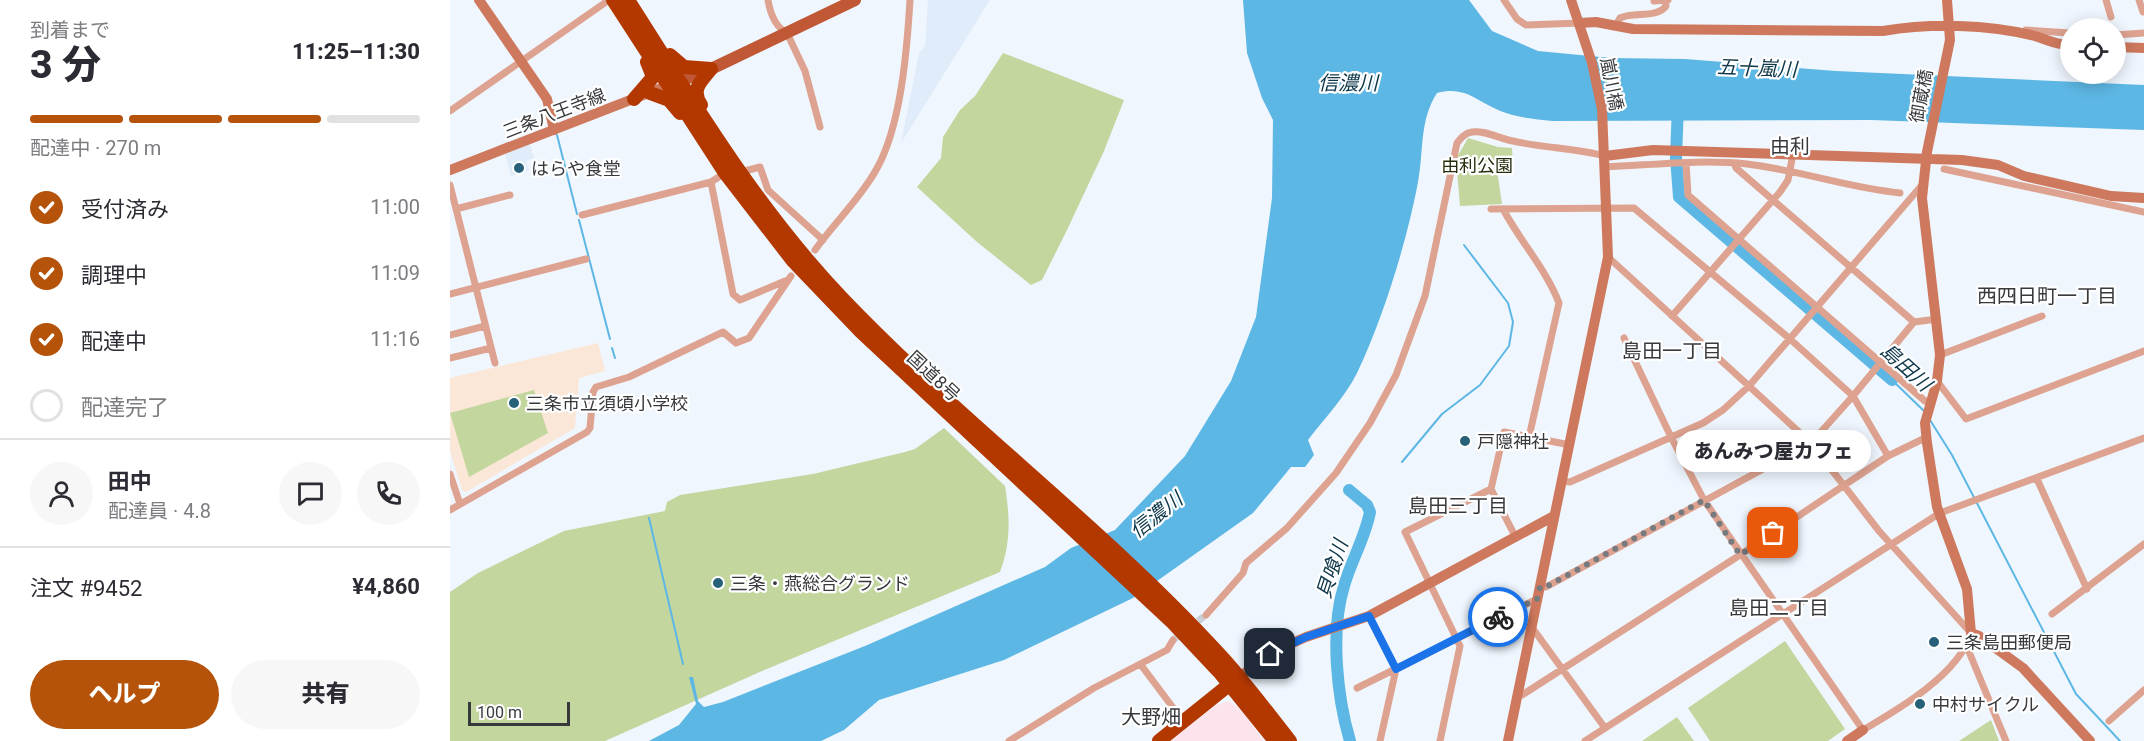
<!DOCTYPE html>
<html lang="ja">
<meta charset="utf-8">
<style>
:root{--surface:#fff;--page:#f7f7f7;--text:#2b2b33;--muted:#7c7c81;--line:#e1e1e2;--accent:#b45309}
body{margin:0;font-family:Roboto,"Noto Sans JP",sans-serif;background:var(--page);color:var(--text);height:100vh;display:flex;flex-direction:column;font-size:22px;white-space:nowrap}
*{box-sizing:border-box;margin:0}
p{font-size:20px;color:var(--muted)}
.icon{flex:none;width:33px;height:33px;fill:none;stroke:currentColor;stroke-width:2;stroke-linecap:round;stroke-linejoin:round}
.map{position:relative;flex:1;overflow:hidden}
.panel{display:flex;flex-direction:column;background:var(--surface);width:450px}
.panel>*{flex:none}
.fabs{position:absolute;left:1610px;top:18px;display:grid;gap:12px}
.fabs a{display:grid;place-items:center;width:66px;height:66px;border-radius:50%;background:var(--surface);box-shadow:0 3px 15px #0003;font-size:30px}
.scale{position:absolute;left:18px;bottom:15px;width:102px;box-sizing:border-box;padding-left:6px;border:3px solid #37393c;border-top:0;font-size:16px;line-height:21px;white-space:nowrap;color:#37393c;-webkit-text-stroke:4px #fff;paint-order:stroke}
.pin{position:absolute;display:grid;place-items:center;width:51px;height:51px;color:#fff;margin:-26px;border-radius:12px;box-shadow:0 3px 9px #0006}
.courier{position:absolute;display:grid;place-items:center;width:60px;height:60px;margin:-30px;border:4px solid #1a73e8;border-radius:50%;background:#fff;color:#222;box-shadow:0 2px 8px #0007}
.bubble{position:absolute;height:42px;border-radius:21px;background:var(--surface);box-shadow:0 3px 15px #0003;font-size:20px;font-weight:800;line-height:42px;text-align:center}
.headline em{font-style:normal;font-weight:800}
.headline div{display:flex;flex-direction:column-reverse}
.headline{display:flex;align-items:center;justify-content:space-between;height:102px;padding:0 30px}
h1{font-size:39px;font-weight:800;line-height:45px}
.bar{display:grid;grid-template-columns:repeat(4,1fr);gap:9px 6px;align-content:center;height:72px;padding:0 30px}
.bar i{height:8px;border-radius:4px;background:var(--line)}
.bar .selected{background:var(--accent)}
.bar p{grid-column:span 4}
.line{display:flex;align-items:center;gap:15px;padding:0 30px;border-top:2px solid var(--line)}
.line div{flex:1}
.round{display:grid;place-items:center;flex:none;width:63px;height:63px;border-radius:32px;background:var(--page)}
ol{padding:0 30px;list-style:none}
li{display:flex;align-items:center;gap:18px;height:66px}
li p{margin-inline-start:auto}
li .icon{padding:6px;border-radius:50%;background:var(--accent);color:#fff;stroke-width:4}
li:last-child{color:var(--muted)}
li i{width:33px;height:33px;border:3px solid var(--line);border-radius:50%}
.primary-button{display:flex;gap:12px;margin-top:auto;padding:12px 30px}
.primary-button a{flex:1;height:69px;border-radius:36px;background:var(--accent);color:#fff;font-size:24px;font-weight:800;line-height:69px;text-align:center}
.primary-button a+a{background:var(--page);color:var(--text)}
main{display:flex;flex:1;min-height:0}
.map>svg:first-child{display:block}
</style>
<main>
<section class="panel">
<div class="headline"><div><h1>3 分</h1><p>到着まで</p></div><em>11:25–11:30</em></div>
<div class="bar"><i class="selected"></i><i class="selected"></i><i class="selected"></i><i></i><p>配達中 · 270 m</p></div>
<ol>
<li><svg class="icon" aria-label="check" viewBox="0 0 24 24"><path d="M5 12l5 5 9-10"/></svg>受付済み<p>11:00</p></li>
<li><svg class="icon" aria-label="check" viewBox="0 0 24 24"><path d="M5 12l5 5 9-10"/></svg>調理中<p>11:09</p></li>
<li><svg class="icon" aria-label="check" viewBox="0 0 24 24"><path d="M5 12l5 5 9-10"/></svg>配達中<p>11:16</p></li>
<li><i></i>配達完了</li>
</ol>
<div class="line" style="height:108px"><a class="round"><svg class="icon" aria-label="person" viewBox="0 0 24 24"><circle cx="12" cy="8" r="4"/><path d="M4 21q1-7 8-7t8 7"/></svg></a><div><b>田中</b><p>配達員 · 4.8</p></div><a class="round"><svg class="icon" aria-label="chat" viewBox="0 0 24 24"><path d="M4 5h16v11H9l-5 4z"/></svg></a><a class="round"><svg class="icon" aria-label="phone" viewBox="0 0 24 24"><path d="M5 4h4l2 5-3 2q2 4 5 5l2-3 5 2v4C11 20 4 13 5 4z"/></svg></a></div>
<div class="line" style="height:78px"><div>注文 #9452</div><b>¥4,860</b></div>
<div class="primary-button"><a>ヘルプ</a><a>共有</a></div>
</section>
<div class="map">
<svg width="1694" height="741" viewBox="0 0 1694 741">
<rect width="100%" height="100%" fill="#eff6fe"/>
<path fill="#e1ecfb" d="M478,0H540L451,143L469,53L475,46Z
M80,144L84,158L76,161L79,171L61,176L55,154Z"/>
<path fill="#fbe7d7" d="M148,343L155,371L129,378L125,428L16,492L12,490L0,451V378Z"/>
<path fill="#fde4ec" d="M779,701L790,709L814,741H721L766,705Z"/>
<path fill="#c2d69e" d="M553,53L674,100L654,151L617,230L592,280L581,285L527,242L467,187L491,158L493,137L510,110L525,96Z
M1018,138L1048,147L1062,148L1063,168L1047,170L1052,204L1010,206L1006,159Z
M84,390L98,433L19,477L0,413Z
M494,428L555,486C560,516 561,543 550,572L312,671L155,741H0V592L28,573L114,531L215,511L217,502L230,495L363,474L455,452L465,449Z
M1335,641L1395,729L1378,741H1260L1238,708Z
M1227,717L1244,741H1192Z
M1541,720L1549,741H1509Z"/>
<path fill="#5db7e4" d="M793,0H1019L1042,31L1088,51L1161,58L1235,59L1386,71L1694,85V130L1421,120L1102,121C1087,119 1070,118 1056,113C1028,104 1018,85 987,93C969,121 974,151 968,182C957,241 933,319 907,373C895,397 874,419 858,440L864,455L855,467H841L803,513L683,598L554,660L429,700L394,730L371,741H199L229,725L246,704L239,677H243L248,701L254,707L273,702L415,646L595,567L621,548L665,530L735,456L781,381L806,317L822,198L823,120L812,98L797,53Z"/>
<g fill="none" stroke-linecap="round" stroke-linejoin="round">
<path stroke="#5db7e4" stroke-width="2" d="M107,135L127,214
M129,220L160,339
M162,348L165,358
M1442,380L1474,411
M1480,420L1502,455L1626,694L1670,741
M952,462L992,414L1030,385L1059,346L1063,322L1058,303L1014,245
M199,518L233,664"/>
<path stroke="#5db7e4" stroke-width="12" d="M1228,105L1226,157L1229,197L1442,380
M899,490L917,505L920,512C915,538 901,561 894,586C880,631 887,697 900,741"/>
<path stroke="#cad0d7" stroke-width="7" stroke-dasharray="7 3.5" stroke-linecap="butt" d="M723,640L756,615"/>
<path stroke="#dea390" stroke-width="7" d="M318,0C320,12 325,27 337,33L355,71L370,127
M1054,0L1067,19L1076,25L1130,23
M1656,0L1661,17
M1689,0L1693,12
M1204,1L1218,0
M1166,25L1170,18C1184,11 1206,19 1216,6L1215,0
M1576,30L1620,33
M1665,35L1694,33
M0,111L159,0
M1236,163L1238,195L1475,401H1481
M1284,163L1286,168L1464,322
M1155,167C1202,165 1251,159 1297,164C1349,170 1398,188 1450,193
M1494,169L1694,212
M291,172L310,167L318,190L373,240
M261,182L283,294L290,300L335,281
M0,185L45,363
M6,209L60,195
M1041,209L1184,208L1340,339L1403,396L1438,456
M1053,209C1070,241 1096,269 1109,303L1079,437
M132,215L261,182L275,173
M365,250C384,223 410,199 426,170C451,127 457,50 460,0
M1158,257L1361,443L1429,531L1521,633C1509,674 1449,709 1413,730L1254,500L1221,437L1174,338
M0,294L136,259
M1222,316L1330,192L1338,180L1343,154
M0,335L35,326
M1490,355L1592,316
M0,358L41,348
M1487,381L1516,419L1694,351
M0,474L10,504
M1587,479L1637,589
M1112,481L1120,482L1253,423L1273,410L1299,386L1472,185
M0,510L137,432L140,428L143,392L146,387L179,377L273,332L286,343L299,338L341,276
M1066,538L1041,489L1054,432L1120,445
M1090,587H1096L1361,443L1403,396L1464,322L1487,319
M1602,614L1694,544
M756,615L793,573L796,563L837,528L886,473L920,423L946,375L975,296L1007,143C1011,138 1015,133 1022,132C1035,130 1050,139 1063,141C1093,148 1124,148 1155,156
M919,616L946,669L930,741
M1081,626L1155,728
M1517,647L1556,741
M691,665L733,721
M907,688L1087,599
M1068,695H1072L1290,555L1438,456L1477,437
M1659,721L1694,690
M559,741L644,688L717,650L723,640
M990,741L1010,646L955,532L1041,489
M1135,741L1490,513L1694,438"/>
<path stroke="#ce795d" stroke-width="10" d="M29,0L97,99L104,130
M1497,0L1500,40L1477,152L1472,198L1490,355L1487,381L1475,423L1477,443L1487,507L1517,589L1521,633L1529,636L1573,668L1640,741
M1130,23L1146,22L1183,29L1433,31C1481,23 1537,24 1585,36C1598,40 1606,45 1620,45
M1665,47L1694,48
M1155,156L1203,150L1512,160L1548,165L1574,176L1661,196L1694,198
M0,170L219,85
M789,677L831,648L856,637L919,616L1104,516
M1058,741L1158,257L1152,109L1142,63L1121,0
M1397,741L1413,730"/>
<path stroke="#c05835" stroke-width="12" d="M221,85L261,69L405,0"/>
<path stroke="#b33800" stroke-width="14" d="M163,0L275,173L343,261L411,332L723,623L771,674L825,741
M178,0C244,103 306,208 391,297C510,422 654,528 770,655C795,682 817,712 840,741
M220,55L234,67L261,69
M200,93L219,100L230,113
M184,99L203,77L197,62
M251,105C241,90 250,82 261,69
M709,741L785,680"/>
</g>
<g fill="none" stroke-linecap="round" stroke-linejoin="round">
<path stroke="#777b80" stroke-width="6" stroke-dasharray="0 10.8" d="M1048,617L1087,599L1090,587H1096L1254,500L1290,555L1323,533"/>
<path stroke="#1a73e8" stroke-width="8" d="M820,654L856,637L919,616L946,669L1048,617"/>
</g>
<g fill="#266079" stroke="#fff" stroke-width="2">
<circle cx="69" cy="168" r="6"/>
<circle cx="64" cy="403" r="6"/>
<circle cx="1015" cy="441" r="6"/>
<circle cx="268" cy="583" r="6"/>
<circle cx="1484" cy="642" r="6"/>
<circle cx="1470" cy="704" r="6"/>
</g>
<g text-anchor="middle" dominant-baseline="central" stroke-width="4.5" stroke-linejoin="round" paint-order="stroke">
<g font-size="18" fill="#37393c" stroke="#fff">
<text transform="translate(1162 84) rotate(79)">嵐川橋</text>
<text transform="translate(1471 96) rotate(-79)">御蔵橋</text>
<text transform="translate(104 113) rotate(-21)">三条八王寺線</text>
<text transform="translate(484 376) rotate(43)">国道8号</text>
</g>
<g font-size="18" fill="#242e0c" stroke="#fff">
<text x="1027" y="165">由利公園</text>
</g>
<g font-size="18" fill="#37393c" stroke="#fff" text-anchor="start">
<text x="81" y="168">はらや食堂</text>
<text x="76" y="403">三条市立須頃小学校</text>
<text x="1027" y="441">戸隠神社</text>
<text x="280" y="583">三条・燕総合グランド</text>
<text x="1496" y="642">三条島田郵便局</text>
<text x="1482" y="704">中村サイクル</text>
</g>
<g font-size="20" font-style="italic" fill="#0e374a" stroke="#fff">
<text transform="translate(1307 68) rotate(2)">五十嵐川</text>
<text x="898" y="83">信濃川</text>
<text transform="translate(1456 367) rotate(42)">島田川</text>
<text transform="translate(706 515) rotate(-38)">信濃川</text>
<text transform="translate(882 569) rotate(-72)">貝喰川</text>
</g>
<g font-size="20" fill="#37393c" stroke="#fff">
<text x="1340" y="146">由利</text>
<text x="1597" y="296">西四日町一丁目</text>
<text x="1222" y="351">島田一丁目</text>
<text x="1008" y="506">島田三丁目</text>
<text x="1329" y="608">島田二丁目</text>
<text x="701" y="717">大野畑</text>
</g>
</g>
</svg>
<div class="fabs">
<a><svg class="icon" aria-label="locate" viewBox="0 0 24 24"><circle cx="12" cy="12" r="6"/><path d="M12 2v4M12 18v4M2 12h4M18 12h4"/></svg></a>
</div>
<div class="scale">100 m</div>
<div class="pin" style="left:1323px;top:533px;background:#ea580c"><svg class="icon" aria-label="bag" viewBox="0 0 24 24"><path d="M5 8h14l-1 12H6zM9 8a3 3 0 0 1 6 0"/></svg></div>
<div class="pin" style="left:820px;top:654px;background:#1f2937"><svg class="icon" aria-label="home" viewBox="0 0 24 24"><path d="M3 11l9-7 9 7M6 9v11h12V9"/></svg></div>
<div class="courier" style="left:1048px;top:617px"><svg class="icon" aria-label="bike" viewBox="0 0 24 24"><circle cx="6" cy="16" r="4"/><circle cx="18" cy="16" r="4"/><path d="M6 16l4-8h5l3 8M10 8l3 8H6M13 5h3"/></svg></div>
<div class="bubble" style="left:1226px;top:430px;width:195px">あんみつ屋カフェ</div>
</div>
</main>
